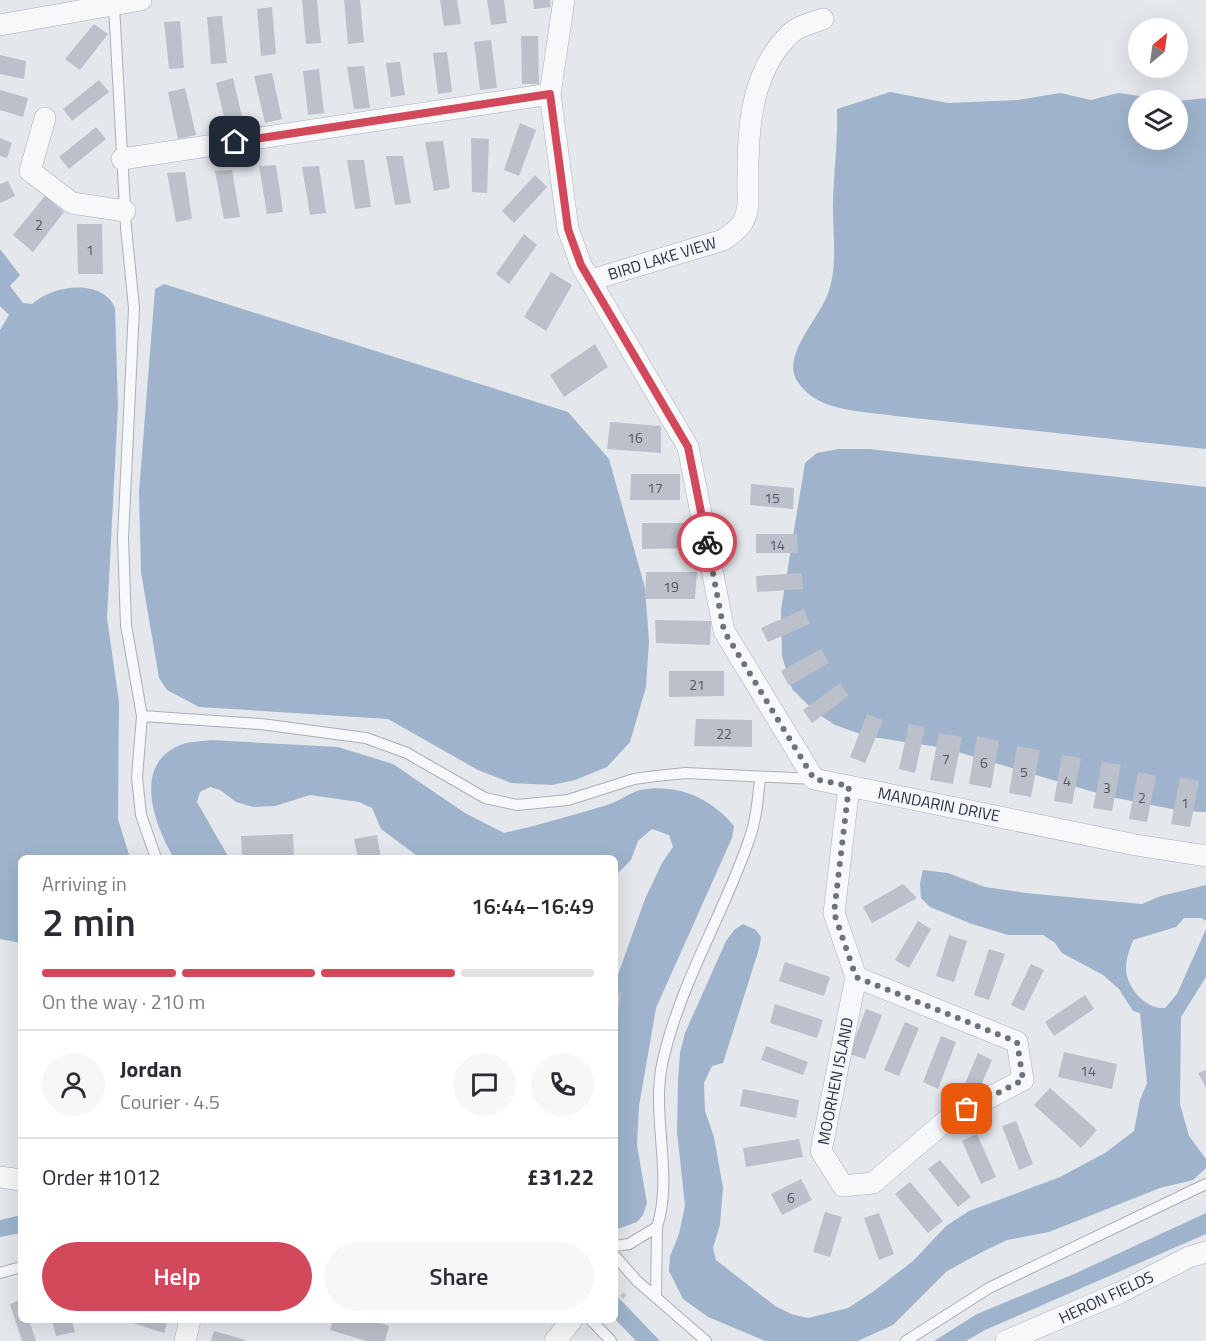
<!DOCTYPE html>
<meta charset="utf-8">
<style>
:root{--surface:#fff;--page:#f7f7f7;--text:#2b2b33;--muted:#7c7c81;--line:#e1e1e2;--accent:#d1495b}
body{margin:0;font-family:"Titillium Web",sans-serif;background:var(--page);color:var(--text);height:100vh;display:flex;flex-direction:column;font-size:22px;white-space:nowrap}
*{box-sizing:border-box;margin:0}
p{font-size:20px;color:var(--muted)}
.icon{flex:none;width:33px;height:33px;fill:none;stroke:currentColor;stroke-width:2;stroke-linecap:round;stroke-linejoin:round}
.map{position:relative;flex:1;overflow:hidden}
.side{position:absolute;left:18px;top:855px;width:600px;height:468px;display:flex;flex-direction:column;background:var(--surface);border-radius:9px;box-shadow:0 6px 24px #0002}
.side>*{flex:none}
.needle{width:39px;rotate:29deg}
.fabs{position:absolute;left:1128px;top:18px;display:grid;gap:12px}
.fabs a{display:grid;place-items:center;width:60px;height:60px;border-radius:50%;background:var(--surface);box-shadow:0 6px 24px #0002;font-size:30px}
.pin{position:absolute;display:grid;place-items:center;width:51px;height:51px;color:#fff;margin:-26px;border-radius:12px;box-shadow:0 3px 9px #0006}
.courier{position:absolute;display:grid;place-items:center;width:60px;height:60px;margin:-30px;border:4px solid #d1495b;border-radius:50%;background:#fff;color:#222;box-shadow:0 2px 8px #0007}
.overview em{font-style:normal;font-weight:600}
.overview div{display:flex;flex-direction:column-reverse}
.overview{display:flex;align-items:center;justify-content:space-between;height:102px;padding:0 24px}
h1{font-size:39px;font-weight:600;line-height:45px}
.bar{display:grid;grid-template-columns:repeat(4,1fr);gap:9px 6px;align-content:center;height:72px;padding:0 24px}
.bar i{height:8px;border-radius:4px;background:var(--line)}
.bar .active{background:var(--accent)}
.bar p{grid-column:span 4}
.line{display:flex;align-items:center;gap:15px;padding:0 24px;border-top:2px solid var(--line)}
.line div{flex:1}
.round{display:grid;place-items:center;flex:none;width:63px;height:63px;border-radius:32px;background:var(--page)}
.cta{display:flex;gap:12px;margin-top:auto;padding:12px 24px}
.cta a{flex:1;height:69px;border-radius:36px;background:var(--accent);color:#fff;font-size:24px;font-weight:600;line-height:69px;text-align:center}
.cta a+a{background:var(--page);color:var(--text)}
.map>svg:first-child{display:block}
</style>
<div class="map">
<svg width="1206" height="1341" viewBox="0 0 1206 1341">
<rect width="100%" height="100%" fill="#e4e7ec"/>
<path fill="#9fb4cc" d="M890,92L948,103L1018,100L1060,93L1091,100L1118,93L1169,100H1138V140H1178V101L1206,98V449L895,416C862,411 814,412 796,379C783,355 818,319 827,296C839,266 832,232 833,201C834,170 838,140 837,109Z
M0,249L20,275L10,286L23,303L32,304C53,285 102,278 115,308L118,406L107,618L119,702L118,819L130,858H21V943L0,939V330L9,315L0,306Z
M164,284L568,412L609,459L645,588L649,641L646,687L630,742L607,767L575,780L552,785L511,783L478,770L388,719L199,707L167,690L159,678L141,572L139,492L155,289Z
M838,449H869L1206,487V812L1182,811L1111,797L944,748L866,736L835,725L815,712L792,689L782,656L781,610L805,463L817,453Z
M210,740L338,747L393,764L465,813L504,833C539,825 573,815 607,805C618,802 629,793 640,790C677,783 711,798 734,826L732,838L656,1008L639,1106L637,1145L647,1203L643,1215L637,1222L615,1230V983L645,899L662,863L673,847L669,835L652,829L638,841L631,860L615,876V858H420L381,829L372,808L359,802L310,795L275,806L253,807L236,802L220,790L210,787L200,792L197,802L229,858H174C155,826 132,767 178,746C187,741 200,742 210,740Z
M923,870L948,873L985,887L1026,893L1142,904L1161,896L1206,885V921L1201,918H1184L1176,927L1133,940C1130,948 1126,959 1126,968C1126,987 1146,1010 1165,1008L1177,994L1206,929V977L1181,1017L1180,1104L1189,1136L1206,1159V1168L1193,1180L1160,1188L1049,1232L1007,1240L984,1251L947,1271L893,1325L858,1341H765L708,1317L683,1299L669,1271L670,1256L679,1234L685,1206L677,1132L678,1080L680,1053L685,1033L726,941L734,930L743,924L756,930L761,937L759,949L723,1063L712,1066L704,1083L705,1111L714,1137L723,1188L720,1225L713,1248L716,1260L775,1306L791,1314L808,1318L848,1308L874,1291L913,1261L946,1226L969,1211L1060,1177L1105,1153L1134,1131L1140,1100L1147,1083L1140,1013L1133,1011L1119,989L1103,975L1062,953L1055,943L1043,935H1008L972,924L930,907L921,898L920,883Z
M1206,1213V1234L985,1330L966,1341H934L977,1314L1074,1274Z
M21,1215V1233L0,1237V1220Z
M615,1294L660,1341H636L615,1319Z"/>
<path fill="#bbc0ca" d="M302,0H317L321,43L306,44Z
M344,0H360L364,42L348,44Z
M440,0H457L461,24L444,26Z
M487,0H504L507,23L491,25Z
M533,0H550L551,7L534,9Z
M272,7L276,54L261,56L257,9Z
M222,16L227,63L211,64L207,17Z
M180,21L184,68L169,69L164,22Z
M94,24L108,34L80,70L65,59Z
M521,36H538L539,84H522Z
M491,40L497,88L480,90L474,42Z
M447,52L452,92L438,94L433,53Z
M0,55L26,61L24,79L0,74Z
M400,62L405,95L391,97L386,63Z
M364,66L370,108L354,109L347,67Z
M319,69L324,113L308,115L303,71Z
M272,73L282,119L265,123L254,76Z
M233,78L244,125L227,129L216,83Z
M99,80L109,92L72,121L63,109Z
M185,88L196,135L178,139L168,92Z
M0,90L28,98L23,117L0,110Z
M520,123L536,130L519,176L504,170Z
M96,127L106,139L69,169L59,157Z
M0,138L12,143L7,158L0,156Z
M471,138L489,139L487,193L472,192Z
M443,141L450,188L434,191L425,142Z
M386,156H403L411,203L395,205Z
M347,160H364L371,207L355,209Z
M276,165L283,212L267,214L259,166Z
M319,166L326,213L310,215L302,167Z
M232,170L240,217L224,219L215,171Z
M185,172L192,219L176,222L167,173Z
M535,175L547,187L514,223L502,211Z
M8,181L15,196L0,203V184Z
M45,196L64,212L33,252L13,235Z
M77,224H102L103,274H78Z
M524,234L537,245L509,284L496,274Z
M551,272L572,285L546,331L524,317Z
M595,344L608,367L564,397L550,375Z
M610,422L661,426V453L607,449Z
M631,474H680V500H630Z
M751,484L794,488L793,509L750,505Z
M642,523H697L696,548L642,549Z
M756,534H797L798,553H756Z
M646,572H697L695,599H645Z
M802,573L803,589L757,592L756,576Z
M804,609L810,624L768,642L761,628Z
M655,620L711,621L710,645L656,643Z
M821,649L829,663L789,686L781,671Z
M669,671H724V696L669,697Z
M840,683L849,696L812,723L803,710Z
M867,714L883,720L865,763L850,757Z
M696,719L752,720V747L694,746Z
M909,724L925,727L915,773L899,769Z
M939,733L962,737L953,784L930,780Z
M977,736L999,741L991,788L969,784Z
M1017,746L1040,750L1031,797L1009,793Z
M1062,755L1081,758L1072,804L1054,801Z
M1102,762L1121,765L1112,811L1093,808Z
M1138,772L1156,776L1147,822L1129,819Z
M1180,777L1199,781L1190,827L1171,824Z
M293,834L294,858H242L241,836Z
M377,835L381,858H358L354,839Z
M903,884L917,898L872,923L863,907Z
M918,921L931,929L909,968L895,960Z
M949,935L967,941L954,982L936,976Z
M989,949L1005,954L989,1000L974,995Z
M785,962L830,977L824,996L779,981Z
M1031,964L1044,970L1024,1011L1011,1005Z
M615,991L622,992L617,1016H615Z
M1085,995L1094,1009L1054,1036L1045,1022Z
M775,1004L823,1020L817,1038L770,1023Z
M866,1009L882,1015L865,1059L849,1054Z
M905,1022L919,1028L899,1076L884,1070Z
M941,1036L956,1042L938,1089L923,1082Z
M766,1046L808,1062L803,1075L761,1060Z
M1064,1052L1117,1064L1112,1089L1058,1077Z
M978,1053L992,1060L975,1099L961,1093Z
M1206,1070V1088L1198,1073Z
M1050,1088L1097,1130L1081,1148L1034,1105Z
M743,1089L799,1100L796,1118L740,1106Z
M1016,1121L1033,1164L1019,1170L1002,1126Z
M977,1134L996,1177L981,1184L962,1141Z
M799,1139L803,1157L746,1167L743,1148Z
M940,1160L971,1197L958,1207L928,1169Z
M801,1179L812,1200L782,1215L771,1194Z
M910,1182L943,1221L928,1233L895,1194Z
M825,1212L842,1217L830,1257L813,1252Z
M879,1213L894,1254L879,1260L864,1218Z
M21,1300V1320H29L36,1341H22L10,1304Z
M52,1320H72L75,1332L56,1336Z
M124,1320H168L164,1333Z
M333,1320H370L389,1326L385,1341H366L330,1330Z
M214,1331L246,1340L245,1341H211Z"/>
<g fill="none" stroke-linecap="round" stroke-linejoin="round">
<g stroke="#a9aeb7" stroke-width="12">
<path id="service" d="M114,5L126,227L134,308L123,538L126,625L142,716L137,777L141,815L156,858
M142,716L261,724L366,738L407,753L485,798L517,805L568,800L634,779L656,776L686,773L814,779
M615,1246L629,1244L657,1227C674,1174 650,1115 663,1060C681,981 723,916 749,840C756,821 758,799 760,778
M615,1256L637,1281L706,1341
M0,1273L21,1267
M656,1298L657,1227
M591,1320L611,1341
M906,1341L989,1288L1206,1184"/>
</g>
<g stroke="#a9aeb7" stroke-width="22">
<path id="minor" d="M564,0L550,94L568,229L581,265L688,447L724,631L814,779L1136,845L1206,856
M0,25L141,0
M45,118L30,171L72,203L125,211
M122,159L550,94
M591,280L723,240C738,230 746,223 748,205C748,147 744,78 790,34C798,26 812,23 823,19
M849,786L834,913L856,977L1017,1042L1023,1080L948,1119L873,1183L843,1186L821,1151L856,977
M0,1177L21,1180
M185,1341L190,1320
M555,1341L572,1320
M1006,1341L1119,1293L1189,1257L1206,1252"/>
</g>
<path stroke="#c2c5cb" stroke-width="4" stroke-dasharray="4.5 4.5" stroke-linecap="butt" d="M615,1303L625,1294"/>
<use href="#service" stroke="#f7f8fa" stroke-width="10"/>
<use href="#minor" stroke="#f7f8fa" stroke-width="21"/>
</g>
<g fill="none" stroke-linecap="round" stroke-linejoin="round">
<path stroke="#6c737f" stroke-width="6" stroke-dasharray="0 10.8" d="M707,542L724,631L814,779L849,786L834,913L856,977L1017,1042L1023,1080L967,1109"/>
<path stroke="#d1495b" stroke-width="8" d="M235,142L550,94L568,229L581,265L688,447L707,542"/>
</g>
<g text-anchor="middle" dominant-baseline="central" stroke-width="4.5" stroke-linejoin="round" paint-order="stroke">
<g font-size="14" fill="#4f5766">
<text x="39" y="224">2</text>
<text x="90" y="249">1</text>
<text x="635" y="437">16</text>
<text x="655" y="487">17</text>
<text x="772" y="497">15</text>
<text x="777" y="544">14</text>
<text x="671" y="586">19</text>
<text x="697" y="684">21</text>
<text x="724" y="733">22</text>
<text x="946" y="758">7</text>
<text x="984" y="762">6</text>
<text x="1024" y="771">5</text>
<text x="1067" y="780">4</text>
<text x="1107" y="787">3</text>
<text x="1142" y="797">2</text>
<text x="1185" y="802">1</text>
<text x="1088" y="1070">14</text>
<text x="791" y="1197">6</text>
</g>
<g font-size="16" fill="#2b3445" stroke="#f4f6f9">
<text transform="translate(662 258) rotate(-17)">BIRD LAKE VIEW</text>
<text transform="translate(939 804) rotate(11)">MANDARIN DRIVE</text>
<text transform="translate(835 1081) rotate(-79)">MOORHEN ISLAND</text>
<text transform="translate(1106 1297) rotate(-25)">HERON FIELDS</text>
</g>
</g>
</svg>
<div class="fabs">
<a><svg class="needle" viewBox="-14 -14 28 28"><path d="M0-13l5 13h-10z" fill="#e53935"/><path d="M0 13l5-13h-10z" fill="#7c7c81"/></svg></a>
<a><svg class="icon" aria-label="layers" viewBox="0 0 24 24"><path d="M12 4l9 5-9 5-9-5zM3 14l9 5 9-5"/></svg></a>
</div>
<div class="pin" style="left:967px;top:1109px;background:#ea580c"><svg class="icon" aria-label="bag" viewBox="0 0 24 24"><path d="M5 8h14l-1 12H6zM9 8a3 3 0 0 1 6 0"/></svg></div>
<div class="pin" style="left:235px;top:142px;background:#1f2937"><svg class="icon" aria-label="home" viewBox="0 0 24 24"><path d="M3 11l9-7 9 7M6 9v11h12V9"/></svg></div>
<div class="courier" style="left:707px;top:542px"><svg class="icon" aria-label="bike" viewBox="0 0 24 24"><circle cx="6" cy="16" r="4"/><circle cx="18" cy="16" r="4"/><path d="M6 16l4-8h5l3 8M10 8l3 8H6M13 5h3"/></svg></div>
<section class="side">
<div class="overview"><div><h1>2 min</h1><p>Arriving in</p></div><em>16:44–16:49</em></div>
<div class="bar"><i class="active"></i><i class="active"></i><i class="active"></i><i></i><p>On the way · 210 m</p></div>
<div class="line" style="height:108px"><a class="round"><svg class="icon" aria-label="person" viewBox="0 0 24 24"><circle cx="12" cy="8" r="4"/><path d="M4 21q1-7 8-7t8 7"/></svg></a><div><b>Jordan</b><p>Courier · 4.5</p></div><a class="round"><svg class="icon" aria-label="chat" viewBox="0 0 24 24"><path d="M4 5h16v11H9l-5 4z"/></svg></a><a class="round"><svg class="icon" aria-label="phone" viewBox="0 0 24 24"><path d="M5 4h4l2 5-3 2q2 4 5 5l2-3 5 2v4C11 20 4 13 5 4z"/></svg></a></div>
<div class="line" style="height:78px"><div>Order #1012</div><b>£31.22</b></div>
<div class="cta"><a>Help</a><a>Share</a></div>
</section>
</div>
